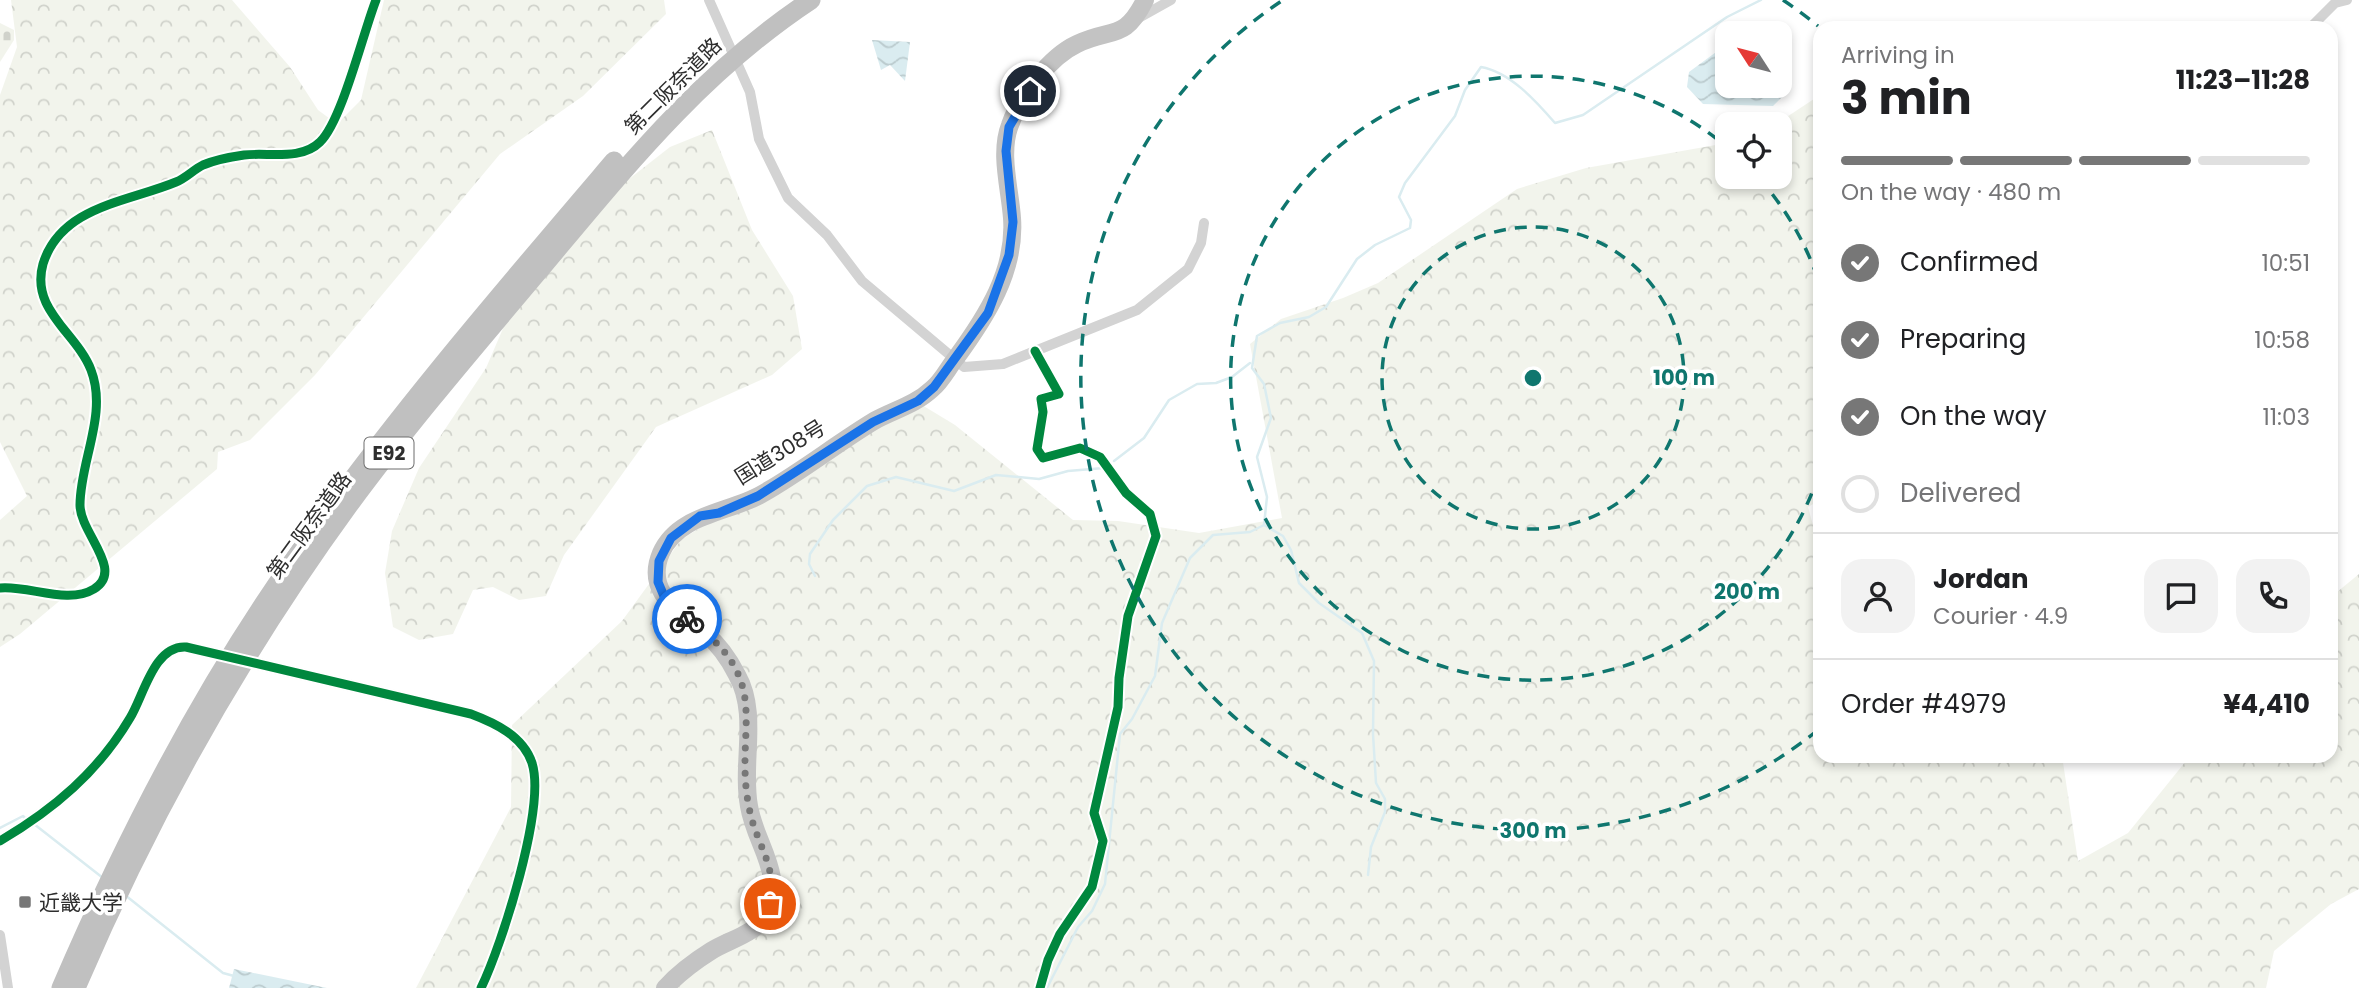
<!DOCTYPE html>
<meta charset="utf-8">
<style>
:root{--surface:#fff;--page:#f2f2f2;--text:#202124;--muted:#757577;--line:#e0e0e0;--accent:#777}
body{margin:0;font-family:Poppins,"Noto Sans JP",sans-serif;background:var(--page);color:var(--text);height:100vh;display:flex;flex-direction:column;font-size:26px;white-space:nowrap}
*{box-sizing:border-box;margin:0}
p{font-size:23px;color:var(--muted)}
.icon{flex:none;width:38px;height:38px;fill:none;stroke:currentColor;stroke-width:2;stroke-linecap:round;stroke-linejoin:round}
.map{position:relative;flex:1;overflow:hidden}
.panel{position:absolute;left:1813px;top:21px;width:525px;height:742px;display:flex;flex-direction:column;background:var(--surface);border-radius:21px;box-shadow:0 4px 10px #0003}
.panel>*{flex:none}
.needle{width:46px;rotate:306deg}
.tools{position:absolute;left:1715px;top:21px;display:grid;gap:14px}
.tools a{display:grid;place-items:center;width:77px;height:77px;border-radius:14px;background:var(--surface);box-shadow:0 4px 10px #0003;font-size:35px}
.pin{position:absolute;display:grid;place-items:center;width:60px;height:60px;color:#fff;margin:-30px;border:4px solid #fff;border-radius:50%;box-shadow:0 2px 7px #0007}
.courier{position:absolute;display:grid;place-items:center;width:70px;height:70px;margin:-35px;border:5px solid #1a73e8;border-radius:50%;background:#fff;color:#222;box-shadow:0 2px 9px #0007}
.headline em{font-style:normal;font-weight:700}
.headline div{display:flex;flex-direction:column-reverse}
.headline{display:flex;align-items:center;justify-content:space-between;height:119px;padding:0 28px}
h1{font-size:46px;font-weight:700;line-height:52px}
.bar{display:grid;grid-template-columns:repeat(4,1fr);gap:10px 7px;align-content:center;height:84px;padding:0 28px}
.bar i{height:9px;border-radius:5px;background:var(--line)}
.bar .active{background:var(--accent)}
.bar p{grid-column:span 4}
.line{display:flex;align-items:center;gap:18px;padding:0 28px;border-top:2px solid var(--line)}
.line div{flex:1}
.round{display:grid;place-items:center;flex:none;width:74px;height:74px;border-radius:21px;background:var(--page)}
ol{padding:0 28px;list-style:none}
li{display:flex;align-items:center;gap:21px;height:77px}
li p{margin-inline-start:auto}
li .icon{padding:7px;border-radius:50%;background:var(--accent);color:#fff;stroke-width:4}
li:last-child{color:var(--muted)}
li i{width:38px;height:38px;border:4px solid var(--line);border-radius:50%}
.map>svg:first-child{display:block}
</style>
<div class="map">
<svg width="2359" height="988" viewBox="0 0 2359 988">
<defs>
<pattern id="forest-crowns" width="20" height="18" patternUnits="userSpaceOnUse" patternTransform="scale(1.75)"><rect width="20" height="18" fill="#f2f4ec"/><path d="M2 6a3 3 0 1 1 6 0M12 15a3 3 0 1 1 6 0" fill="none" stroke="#d0d2cb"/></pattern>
<pattern id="cemetery-stones" width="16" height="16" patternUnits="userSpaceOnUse" patternTransform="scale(1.75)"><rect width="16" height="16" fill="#f2f4ec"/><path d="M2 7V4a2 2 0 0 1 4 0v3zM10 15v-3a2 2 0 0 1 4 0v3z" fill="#d0d2cb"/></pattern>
<pattern id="water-waves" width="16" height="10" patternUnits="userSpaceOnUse" patternTransform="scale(1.75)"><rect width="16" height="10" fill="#daecf0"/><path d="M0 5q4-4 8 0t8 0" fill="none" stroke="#bbcbce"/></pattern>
</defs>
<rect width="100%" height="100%" fill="#fff"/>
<path fill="url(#forest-crowns)" d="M11,0H232L290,67L318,110L337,124L361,100L384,0H664L666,14L583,96L500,154L315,375L250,440L218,452L217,469L20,634L0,647V520L27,496L0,442V95L17,47Z
M1820,95V500L1808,507L1816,536L1820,537V756H2062L2078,861L2128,833L2190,756H2331V597L2359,574V889L2331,904L2274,951L2266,988H416L511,807L512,725L622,621L681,540L806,459L922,405L955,425L1073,520L1118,521L1199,533L1282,518L1250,344L1281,319L1343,298L1378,283L1517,189L1586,168L1727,143V177H1780V124H1776Z
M712,130L752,230L793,296L802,349L772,375L656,427L564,555L546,596L519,600L493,587L473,590L453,634L419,640L393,627L385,573L392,531L419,468L486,368L511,310L615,190L670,147Z"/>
<path fill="url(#cemetery-stones)" d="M0,23L14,30V40L0,62Z"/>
<path fill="url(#water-waves)" d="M872,40L910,42L905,81L890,65L881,70Z
M1727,44V86H1780V76L1789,90L1773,106L1703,104L1687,87L1689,72Z
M234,969L327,988H229Z"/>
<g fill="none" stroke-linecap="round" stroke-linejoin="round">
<path stroke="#daecf0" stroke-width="2.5" d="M1114,461L1144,438L1169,400L1197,384L1216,383L1232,377L1250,363
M1264,525L1283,536L1291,550L1299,583L1319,603L1362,633L1374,661L1373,734L1376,783L1385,799V812L1371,847L1368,875
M815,576L809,564L810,554L833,520L867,486L896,477L954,491L996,475L1039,479L1068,471L1104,468
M34,824L103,878
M0,828L23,816L25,818
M125,895L223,973L234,976
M1047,988L1078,927L1092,911L1105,884L1120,734L1132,719L1155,676L1162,623L1190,558L1213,535L1250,532L1264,525L1267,497L1257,457L1271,418L1264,384L1252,368L1257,336L1280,323L1309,317L1326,307L1357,259L1375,245L1410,228L1411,220L1399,197L1405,183L1455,116L1465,90L1481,67C1510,72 1536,101 1555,123L1583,115L1727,17L1761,0"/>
<path stroke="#d3d3d3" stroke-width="10" d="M709,0L750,92L759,139L788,198L827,235L862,281L964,367L1003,364L1137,310L1188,269L1201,243L1204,223
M1137,19L1171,0
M2310,28L2335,3L2347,0
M1035,351L1059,394L1041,399L1043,412L1037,449L1043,458L1080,448L1100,457L1126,493L1150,514L1156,536L1128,616L1119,678L1118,707L1094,813L1103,841L1092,887L1060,934L1048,960L1040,988
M0,588C28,585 68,605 94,589C125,570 80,533 80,505C80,461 108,414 91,370C77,333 30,310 43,264C61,206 128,202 176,182C186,178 193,170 203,165C215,160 230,157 244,155C268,152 301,161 320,142C342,121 363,33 376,0
M0,935L8,988"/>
<path stroke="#d3d3d3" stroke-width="12" d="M0,841C54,809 98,772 130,718C144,695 154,645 186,647L471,714C495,723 523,736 532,763C546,807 502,945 481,988"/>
<path stroke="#c3c3c3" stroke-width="18" d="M665,988C678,974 695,961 711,951C730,939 755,935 766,914C786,875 755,844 749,806C741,763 759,714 737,675C729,659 718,644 705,633C680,611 644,593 661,553C678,514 729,513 762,494C801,472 836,444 874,421C894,410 915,405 932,389C942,381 948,368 956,358C986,317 1016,271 1012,218C1010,189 999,153 1010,125C1020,96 1049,57 1077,44C1112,27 1124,42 1145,0"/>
<path stroke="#c0c0c0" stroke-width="19" d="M61,988C125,839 199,694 293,561C391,421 503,291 614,161
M76,988C149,817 239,656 349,505C408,425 474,348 538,272C623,171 699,74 811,0"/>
<g stroke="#fff" stroke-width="13">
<path id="cycleway" d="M1035,351L1059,394L1041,399L1043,412L1037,449L1043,458L1080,448L1100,457L1126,493L1150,514L1156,536L1128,616L1119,678L1118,707L1094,813L1103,841L1092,887L1060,934L1048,960L1040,988
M0,588C28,585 68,605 94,589C125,570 80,533 80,505C80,461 108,414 91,370C77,333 30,310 43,264C61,206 128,202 176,182C186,178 193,170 203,165C215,160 230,157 244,155C268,152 301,161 320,142C342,121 363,33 376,0
M0,841C54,809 98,772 130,718C144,695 154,645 186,647L471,714C495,723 523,736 532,763C546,807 502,945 481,988"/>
</g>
<use href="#cycleway" stroke="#00873e" stroke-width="9"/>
</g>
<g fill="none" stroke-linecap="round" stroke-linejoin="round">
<path stroke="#777" stroke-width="7" stroke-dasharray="0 12.6" d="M687,619C779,682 731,729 750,812C757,845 778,868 770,904"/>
<path stroke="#1a73e8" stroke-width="9" d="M687,619L666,601L658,582L659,561L671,538L700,516L719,513L758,496L873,422L918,401L934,387L988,313L1009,255L1013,222L1006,151L1009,127L1030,91"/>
</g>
<g fill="none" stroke="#0f766e" stroke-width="3.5" stroke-dasharray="12 9">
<circle cx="1533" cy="378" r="151"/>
<path d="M1819 474A302 302 0 1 1 1727 147M1759 178A302 302 0 0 1 1819 282"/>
<path d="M1818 730A453 453 0 1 1 1283 0M1783 0A453 453 0 0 1 1818 26"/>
</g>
<rect fill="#777" stroke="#fff" stroke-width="2.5" x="18" y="895" width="14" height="14" rx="3.5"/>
<g text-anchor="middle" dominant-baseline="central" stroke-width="7" stroke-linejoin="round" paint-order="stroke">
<rect fill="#fff" stroke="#6d6d6d" stroke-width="2" x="364.5" y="437.5" width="49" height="31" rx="5"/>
<g font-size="19" font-weight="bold" fill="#2e2e2e">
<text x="389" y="453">E92</text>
</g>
<g font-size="21" fill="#2e2e2e" stroke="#fff">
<text transform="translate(673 86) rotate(-45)">第二阪奈道路</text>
<text transform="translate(780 452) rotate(-32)">国道308号</text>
<text transform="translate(309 525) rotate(-54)">第二阪奈道路</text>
</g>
<g font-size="21" fill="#2e2e2e" stroke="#fff" text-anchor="start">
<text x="39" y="902">近畿大学</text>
</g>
</g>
<circle cx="1533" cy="378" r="10" fill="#0f766e" stroke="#fff" stroke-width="3.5"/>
<g font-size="21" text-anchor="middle" font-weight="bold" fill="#0f766e" stroke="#fff" stroke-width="7" stroke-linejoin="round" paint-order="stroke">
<text x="1684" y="385">100 m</text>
<text x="1747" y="599">200 m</text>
<text x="1533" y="838">300 m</text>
</g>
</svg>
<div class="tools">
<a><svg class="needle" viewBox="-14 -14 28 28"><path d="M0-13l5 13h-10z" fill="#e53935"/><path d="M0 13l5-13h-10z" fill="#757577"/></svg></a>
<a><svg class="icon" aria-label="locate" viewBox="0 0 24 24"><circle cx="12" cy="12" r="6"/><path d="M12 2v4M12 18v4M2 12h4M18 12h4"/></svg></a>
</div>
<div class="pin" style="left:770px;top:904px;background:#ea580c"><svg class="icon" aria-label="bag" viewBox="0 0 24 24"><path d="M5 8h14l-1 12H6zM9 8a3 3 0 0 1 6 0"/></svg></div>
<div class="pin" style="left:1030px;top:91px;background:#1f2937"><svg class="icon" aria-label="home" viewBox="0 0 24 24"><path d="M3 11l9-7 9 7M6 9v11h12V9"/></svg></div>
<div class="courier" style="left:687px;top:619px"><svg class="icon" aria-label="bike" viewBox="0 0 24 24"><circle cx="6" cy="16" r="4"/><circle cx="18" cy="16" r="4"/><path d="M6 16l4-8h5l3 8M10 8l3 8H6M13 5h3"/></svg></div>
<section class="panel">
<div class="headline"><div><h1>3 min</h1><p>Arriving in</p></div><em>11:23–11:28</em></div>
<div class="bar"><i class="active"></i><i class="active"></i><i class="active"></i><i></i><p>On the way · 480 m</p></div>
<ol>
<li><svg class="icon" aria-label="check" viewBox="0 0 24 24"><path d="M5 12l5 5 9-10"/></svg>Confirmed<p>10:51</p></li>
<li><svg class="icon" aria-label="check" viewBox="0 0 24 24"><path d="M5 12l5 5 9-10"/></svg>Preparing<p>10:58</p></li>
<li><svg class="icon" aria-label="check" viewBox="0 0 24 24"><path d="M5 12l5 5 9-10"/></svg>On the way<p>11:03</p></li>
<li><i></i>Delivered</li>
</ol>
<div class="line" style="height:126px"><a class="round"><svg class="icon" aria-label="person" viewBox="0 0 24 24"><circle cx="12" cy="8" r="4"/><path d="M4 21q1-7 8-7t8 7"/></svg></a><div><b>Jordan</b><p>Courier · 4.9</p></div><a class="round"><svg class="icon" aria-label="chat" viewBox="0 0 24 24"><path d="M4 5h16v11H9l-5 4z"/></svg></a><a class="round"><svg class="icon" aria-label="phone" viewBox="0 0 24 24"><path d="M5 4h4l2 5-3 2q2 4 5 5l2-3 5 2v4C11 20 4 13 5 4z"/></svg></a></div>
<div class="line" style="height:91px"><div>Order #4979</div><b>¥4,410</b></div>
</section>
</div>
